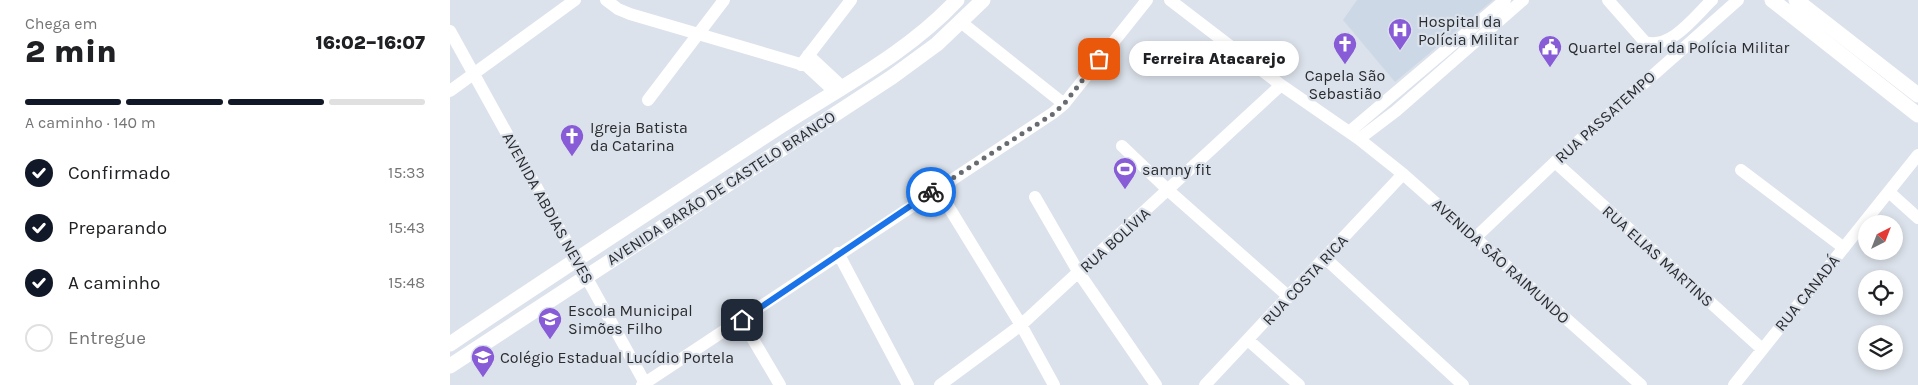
<!DOCTYPE html>
<html lang="pt">
<meta charset="utf-8">
<style>
:root{--surface:#fff;--page:#f6f6f6;--text:#202124;--muted:#757577;--line:#e0e0e0;--accent:#111827}
body{margin:0;font-family:Karla,sans-serif;background:var(--page);color:var(--text);height:100vh;display:flex;flex-direction:column;font-size:19px;white-space:nowrap}
*{box-sizing:border-box;margin:0}
p{font-size:16px;color:var(--muted)}
.icon{flex:none;width:28px;height:28px;fill:none;stroke:currentColor;stroke-width:2;stroke-linecap:round;stroke-linejoin:round}
.map{position:relative;flex:1;overflow:hidden}
.details{display:flex;flex-direction:column;background:var(--surface);width:450px}
.details>*{flex:none}
.needle{width:32px;rotate:42deg}
.fabs{position:absolute;left:1408px;top:215px;display:grid;gap:10px}
.fabs a{display:grid;place-items:center;width:45px;height:45px;border-radius:50%;background:var(--surface);box-shadow:0 2px 8px #0003;font-size:25px}
.pin{position:absolute;display:grid;place-items:center;width:42px;height:42px;color:#fff;margin:-21px;border-radius:10px;box-shadow:0 2px 8px #0006}
.courier{position:absolute;display:grid;place-items:center;width:50px;height:50px;margin:-25px;border:4px solid #1a73e8;border-radius:50%;background:#fff;color:#222;box-shadow:0 1px 6px #0007}
.bubble{position:absolute;height:35px;border-radius:18px;background:var(--surface);box-shadow:0 2px 8px #0003;font-size:16px;font-weight:800;line-height:35px;text-align:center}
.headline em{font-style:normal;font-weight:800}
.headline div{display:flex;flex-direction:column-reverse}
.headline{display:flex;align-items:center;justify-content:space-between;height:85px;padding:0 25px}
h1{font-size:32px;font-weight:800;line-height:38px}
.bar{display:grid;grid-template-columns:repeat(4,1fr);gap:8px 5px;align-content:center;height:60px;padding:0 25px}
.bar i{height:6px;border-radius:4px;background:var(--line)}
.bar .current{background:var(--accent)}
.bar p{grid-column:span 4}
ol{padding:0 25px;list-style:none}
li{display:flex;align-items:center;gap:15px;height:55px}
li p{margin-inline-start:auto}
li .icon{padding:5px;border-radius:50%;background:var(--accent);color:#fff;stroke-width:4}
li:last-child{color:var(--muted)}
li i{width:28px;height:28px;border:2px solid var(--line);border-radius:50%}
main{display:flex;flex:1;min-height:0}
.map>svg:first-child{display:block}
</style>
<main>
<section class="details">
<div class="headline"><div><h1>2 min</h1><p>Chega em</p></div><em>16:02–16:07</em></div>
<div class="bar"><i class="current"></i><i class="current"></i><i class="current"></i><i></i><p>A caminho · 140 m</p></div>
<ol>
<li><svg class="icon" aria-label="check" viewBox="0 0 24 24"><path d="M5 12l5 5 9-10"/></svg>Confirmado<p>15:33</p></li>
<li><svg class="icon" aria-label="check" viewBox="0 0 24 24"><path d="M5 12l5 5 9-10"/></svg>Preparando<p>15:43</p></li>
<li><svg class="icon" aria-label="check" viewBox="0 0 24 24"><path d="M5 12l5 5 9-10"/></svg>A caminho<p>15:48</p></li>
<li><i></i>Entregue</li>
</ol>
</section>
<div class="map">
<svg width="1468" height="385" viewBox="0 0 1468 385">
<rect width="100%" height="100%" fill="#dce2eb"/>
<path fill="#cdd8e7" d="M907,0H1043L945,82L893,20Z"/>
<g fill="none" stroke-linecap="round" stroke-linejoin="round">
<path stroke="#fff" stroke-width="12" d="M156,0L168,9L180,14L357,66L384,91
M720,0L831,85L909,139L953,174L1191,385
M1158,0L1195,42C1221,50 1245,16 1262,0
M512,23L614,104
M0,31L196,385
M358,55L388,83
M351,65L401,0
M0,91L125,0
M198,100L274,0
M899,132L1055,0
M909,139L946,111L1073,0
M672,146L719,191L839,297
M1105,162L1312,349
M1291,170L1394,248
M487,188L571,325L604,385
M1439,192L1468,218
M585,197L629,273L706,385
M1025,238L1105,162L1288,0
M388,253L458,385
M876,259L1013,385
M291,319L330,385
M798,340L849,385
M192,385L603,113L614,104L697,0
M490,385L571,325L831,85
M755,385L953,174
M1284,385L1468,155"/>
<path stroke="#fff" stroke-width="15" d="M1322,0L1468,115
M1346,0L1468,95
M0,344C108,271 217,200 326,129C387,89 457,54 507,0
M0,366L442,77L487,44L533,0"/>
</g>
<g fill="none" stroke-linecap="round" stroke-linejoin="round">
<path stroke="#686c71" stroke-width="5" stroke-dasharray="0 9" d="M481,192L603,114L614,104L649,59"/>
<path stroke="#1a73e8" stroke-width="6" d="M292,320L481,192"/>
</g>
<defs>
<g id="hospital-pin" transform="scale(1.25)"><path d="M0 17L-7.5 6A9.5 9.5 0 1 1 7.5 6Z" fill="#885cd6" stroke="#dce2eb"/><path d="M-5-5h3v3.5h4V-5h3V5h-3V1.5h-4V5h-3Z" fill="#fff"/></g>
<g id="church-pin" transform="scale(1.25)"><path d="M0 17L-7.5 6A9.5 9.5 0 1 1 7.5 6Z" fill="#885cd6" stroke="#dce2eb"/><path d="M-1.2-6h2.4v3.5h3.3v2.4h-3.3V6h-2.4V-.1h-3.3v-2.4h3.3Z" fill="#fff"/></g>
<g id="civic-pin" transform="scale(1.25)"><path d="M0 17L-7.5 6A9.5 9.5 0 1 1 7.5 6Z" fill="#885cd6" stroke="#dce2eb"/><path d="M-.6-6.5H3V-4.5H.6V-3L4-1V1h2V6H-6V1h2V-1L-.6-3ZM-1.2 2.5V6h2.4V2.5Z" fill="#fff"/></g>
<g id="stadium-pin" transform="scale(1.25)"><path d="M0 17L-7.5 6A9.5 9.5 0 1 1 7.5 6Z" fill="#885cd6" stroke="#dce2eb"/><path d="M0-5a6.5 5 0 1 0 0 10a6.5 5 0 1 0 0-10ZM-3.5-1.8h7v3.6h-7Z" fill="#fff"/></g>
<g id="school-pin" transform="scale(1.25)"><path d="M0 17L-7.5 6A9.5 9.5 0 1 1 7.5 6Z" fill="#885cd6" stroke="#dce2eb"/><path d="M0-5L7-2L0 1L-7-2ZM-4 1L0 2.5L4 1V4Q0 6-4 4Z" fill="#fff"/></g>
</defs>
<g fill-rule="evenodd">
<use href="#hospital-pin" x="950" y="30"/>
<use href="#church-pin" x="895" y="44"/>
<use href="#civic-pin" x="1100" y="47"/>
<use href="#church-pin" x="122" y="136"/>
<use href="#stadium-pin" x="675" y="169"/>
<use href="#school-pin" x="100" y="319"/>
<use href="#school-pin" x="33" y="357"/>
</g>
<g text-anchor="middle" dominant-baseline="central" stroke-width="4.5" stroke-linejoin="round" paint-order="stroke">
<g font-size="16" fill="#2a2d30" stroke="#dce2eb" text-anchor="start">
<text x="968" y="21">Hospital da<tspan x="968" dy="18">Polícia Militar</tspan></text>
<text x="1118" y="47">Quartel Geral da Polícia Militar</text>
<text x="895" y="75" text-anchor="middle">Capela São<tspan x="895" dy="18">Sebastião</tspan></text>
<text x="140" y="127">Igreja Batista<tspan x="140" dy="18">da Catarina</tspan></text>
<text x="692" y="169">samny fit</text>
<text x="118" y="310">Escola Municipal<tspan x="118" dy="18">Simões Filho</tspan></text>
<text x="50" y="357">Colégio Estadual Lucídio Portela</text>
</g>
<g font-size="16" fill="#2a2d30" stroke="#dce2eb">
<text transform="translate(1155 117) rotate(-42)">RUA PASSATEMPO</text>
<text transform="translate(271 188) rotate(-33)">AVENIDA BARÃO DE CASTELO BRANCO</text>
<text transform="translate(98 208) rotate(61)">AVENIDA ABDIAS NEVES</text>
<text transform="translate(665 240) rotate(-42)">RUA BOLÍVIA</text>
<text transform="translate(1208 256) rotate(42)">RUA ELIAS MARTINS</text>
<text transform="translate(1051 261) rotate(42)">AVENIDA SÃO RAIMUNDO</text>
<text transform="translate(855 280) rotate(-47)">RUA COSTA RICA</text>
<text transform="translate(1357 293) rotate(-51)">RUA CANADÁ</text>
</g>
</g>
</svg>
<div class="fabs">
<a><svg class="needle" viewBox="-14 -14 28 28"><path d="M0-13l5 13h-10z" fill="#e53935"/><path d="M0 13l5-13h-10z" fill="#757577"/></svg></a>
<a><svg class="icon" aria-label="locate" viewBox="0 0 24 24"><circle cx="12" cy="12" r="6"/><path d="M12 2v4M12 18v4M2 12h4M18 12h4"/></svg></a>
<a><svg class="icon" aria-label="layers" viewBox="0 0 24 24"><path d="M12 4l9 5-9 5-9-5zM3 14l9 5 9-5"/></svg></a>
</div>
<div class="pin" style="left:649px;top:59px;background:#ea580c"><svg class="icon" aria-label="bag" viewBox="0 0 24 24"><path d="M5 8h14l-1 12H6zM9 8a3 3 0 0 1 6 0"/></svg></div>
<div class="pin" style="left:292px;top:320px;background:#1f2937"><svg class="icon" aria-label="home" viewBox="0 0 24 24"><path d="M3 11l9-7 9 7M6 9v11h12V9"/></svg></div>
<div class="courier" style="left:481px;top:192px"><svg class="icon" aria-label="bike" viewBox="0 0 24 24"><circle cx="6" cy="16" r="4"/><circle cx="18" cy="16" r="4"/><path d="M6 16l4-8h5l3 8M10 8l3 8H6M13 5h3"/></svg></div>
<div class="bubble" style="left:679px;top:41px;width:170px">Ferreira Atacarejo</div>
</div>
</main>
